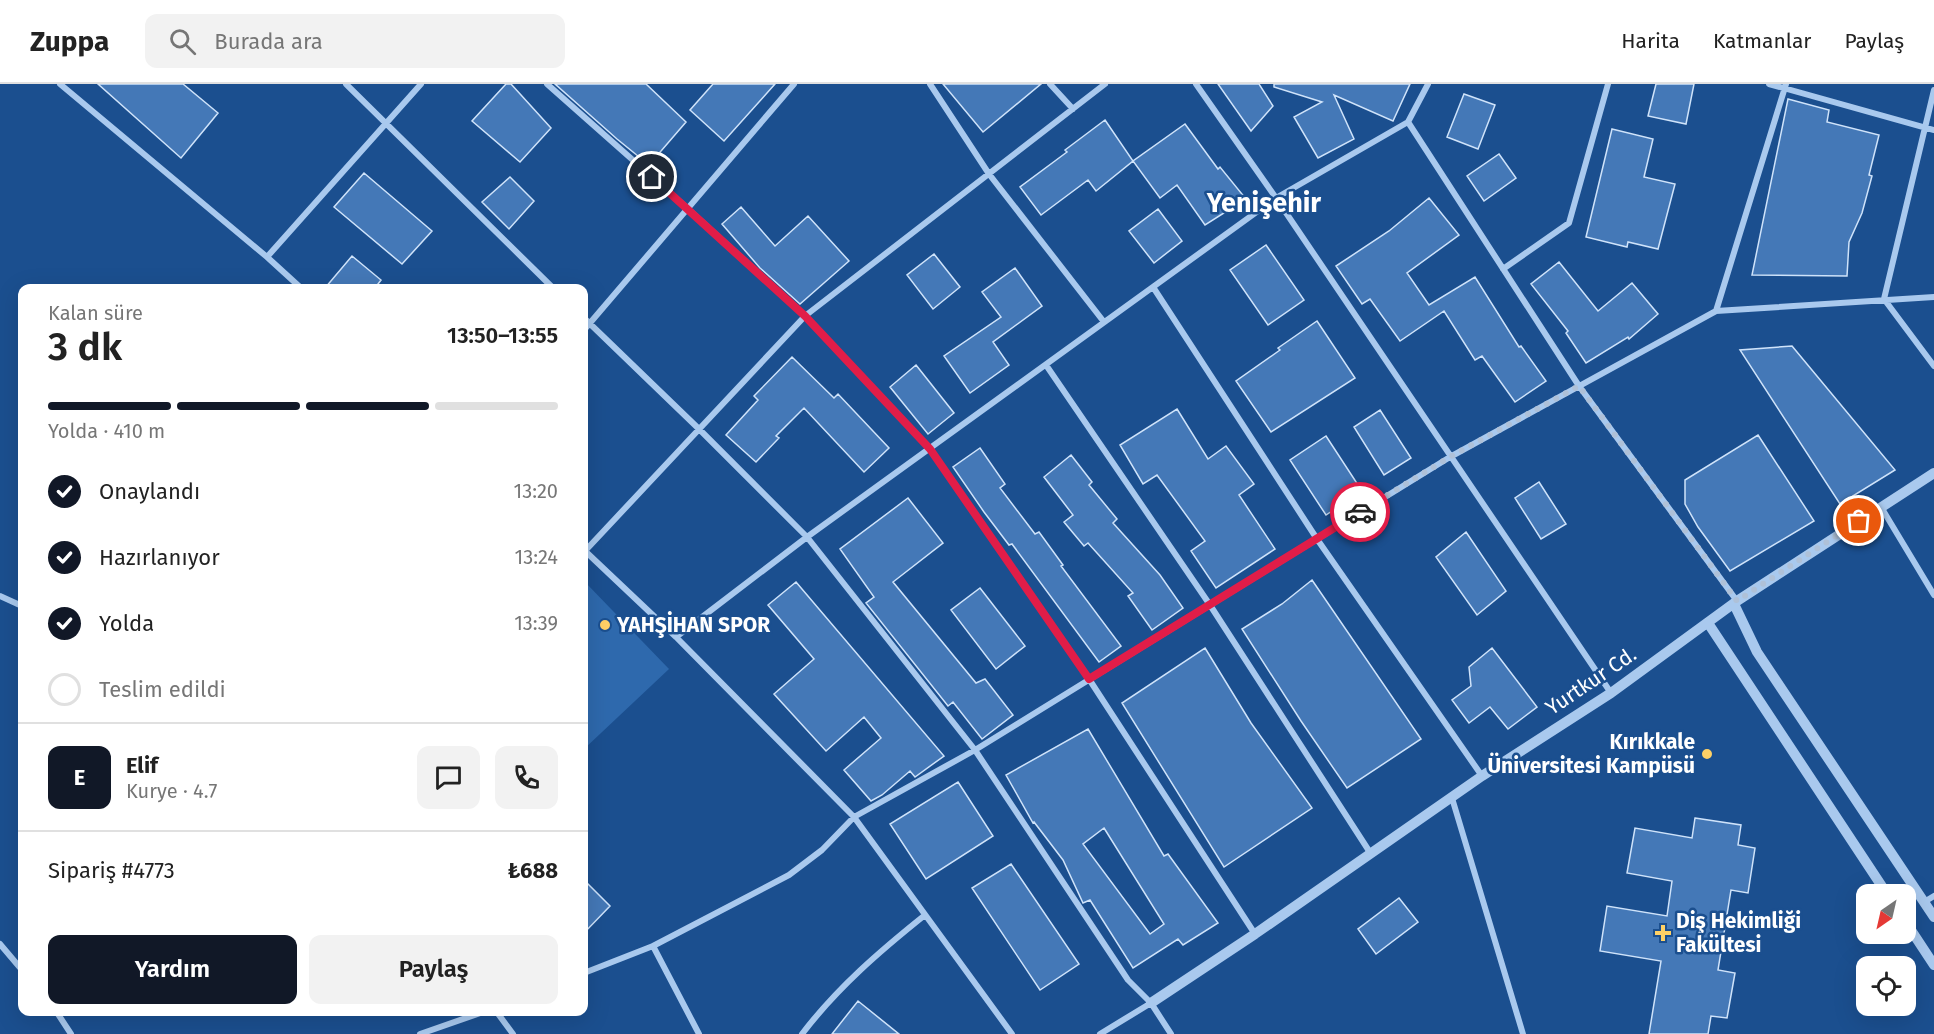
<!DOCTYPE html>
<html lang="tr">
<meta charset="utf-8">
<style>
:root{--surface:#fff;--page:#f2f2f2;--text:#222;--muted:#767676;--line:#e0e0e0;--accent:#111827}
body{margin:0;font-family:"Fira Sans",sans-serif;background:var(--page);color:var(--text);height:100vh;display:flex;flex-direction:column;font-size:22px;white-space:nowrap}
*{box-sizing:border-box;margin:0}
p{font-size:20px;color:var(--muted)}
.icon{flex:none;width:33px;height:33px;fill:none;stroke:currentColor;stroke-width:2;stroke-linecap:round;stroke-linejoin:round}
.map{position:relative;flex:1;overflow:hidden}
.side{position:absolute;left:18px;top:200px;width:570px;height:732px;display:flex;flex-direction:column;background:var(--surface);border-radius:12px;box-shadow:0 6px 24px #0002}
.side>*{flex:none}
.needle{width:39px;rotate:214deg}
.buttons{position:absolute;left:1856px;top:800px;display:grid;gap:12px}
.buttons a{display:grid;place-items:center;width:60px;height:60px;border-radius:12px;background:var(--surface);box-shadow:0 6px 24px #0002;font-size:30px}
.pin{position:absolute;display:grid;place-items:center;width:51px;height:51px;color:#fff;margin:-26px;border:3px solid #fff;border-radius:50%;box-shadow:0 2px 6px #0007}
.courier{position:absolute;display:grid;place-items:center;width:60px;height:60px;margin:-30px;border:4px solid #e11d48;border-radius:50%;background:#fff;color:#222;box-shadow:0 2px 8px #0007}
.summary em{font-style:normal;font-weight:600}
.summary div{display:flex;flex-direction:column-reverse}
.summary{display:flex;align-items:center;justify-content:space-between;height:102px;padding:0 30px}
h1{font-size:39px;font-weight:600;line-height:45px}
.bar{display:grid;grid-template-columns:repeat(4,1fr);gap:9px 6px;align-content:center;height:72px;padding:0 30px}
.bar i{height:8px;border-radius:4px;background:var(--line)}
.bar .on{background:var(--accent)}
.bar p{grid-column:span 4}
.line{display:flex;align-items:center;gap:15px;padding:0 30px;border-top:2px solid var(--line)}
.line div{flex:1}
.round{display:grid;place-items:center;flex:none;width:63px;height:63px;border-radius:12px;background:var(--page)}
ol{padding:0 30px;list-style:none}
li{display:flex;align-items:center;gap:18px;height:66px}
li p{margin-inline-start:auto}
li .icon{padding:6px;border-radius:50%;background:var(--accent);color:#fff;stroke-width:4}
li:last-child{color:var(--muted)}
li i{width:33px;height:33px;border:3px solid var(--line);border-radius:50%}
.cta{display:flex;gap:12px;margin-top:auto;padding:12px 30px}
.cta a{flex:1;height:69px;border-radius:12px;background:var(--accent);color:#fff;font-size:24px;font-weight:600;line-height:69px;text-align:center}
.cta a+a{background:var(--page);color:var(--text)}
header{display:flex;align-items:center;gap:36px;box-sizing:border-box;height:84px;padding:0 30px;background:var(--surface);border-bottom:2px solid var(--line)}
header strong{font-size:28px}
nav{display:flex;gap:33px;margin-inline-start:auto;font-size:21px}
.search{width:420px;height:54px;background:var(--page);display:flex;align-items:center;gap:15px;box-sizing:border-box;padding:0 21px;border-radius:12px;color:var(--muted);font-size:22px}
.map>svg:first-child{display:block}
</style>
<header>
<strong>Zuppa</strong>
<div class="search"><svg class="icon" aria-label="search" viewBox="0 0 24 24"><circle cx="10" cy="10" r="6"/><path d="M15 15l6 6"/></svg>Burada ara</div>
<nav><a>Harita</a><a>Katmanlar</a><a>Paylaş</a></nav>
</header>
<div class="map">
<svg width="1934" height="950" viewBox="0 0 1934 950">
<rect width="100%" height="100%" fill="#1b4f8f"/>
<path fill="#2e69ad" d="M584,497L669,585L584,665Z"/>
<path fill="#4478b7" stroke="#cfe3fa" stroke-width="1.5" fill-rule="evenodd" d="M98,0H183L218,29L181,74Z
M506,0H511L551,44L520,78L472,37Z
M555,0H646L686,38L649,81L617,55Z
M713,0H775L724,57L690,26Z
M943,0H1041L983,48Z
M1218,0H1259L1273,22L1251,47Z
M1274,0H1410L1393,37L1334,11L1354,55L1318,74L1294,33L1322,18L1274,3Z
M1656,0H1694L1686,40L1648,32Z
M1464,10L1495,21L1478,65L1447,53Z
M1788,15L1829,26L1827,38L1879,51L1869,91L1872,92L1862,129L1849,158L1847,192L1752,191Z
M1105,36L1133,77L1096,107L1088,96L1041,131L1020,103L1067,68L1065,66Z
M1185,40L1218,85L1220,83L1246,115L1205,141L1177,101L1160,114L1133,77Z
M1612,45L1653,55L1644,93L1675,100L1658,165L1628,158L1627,163L1586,153Z
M1499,70L1516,94L1484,117L1467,92Z
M364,89L432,147L402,180L334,123Z
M510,93L534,117L509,145L482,118Z
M1429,114L1459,151L1407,189L1429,221L1475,193L1519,263L1521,262L1546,297L1515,318L1482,272L1475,276L1444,227L1400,257L1370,215L1362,220L1336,182L1389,147Z
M741,123L775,162L808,132L849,177L800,220L760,184L722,140Z
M1158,125L1182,157L1154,179L1129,147Z
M1266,161L1304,216L1268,241L1230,186Z
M934,170L960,203L933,225L907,191Z
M352,172L381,196L375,204H325Z
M1559,178L1598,227L1632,199L1658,230L1629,255L1628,253L1586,279L1566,249L1568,247L1531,200Z
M1015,184L1042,222L993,258L1009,281L970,309L944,272L1001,233L982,208Z
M1317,237L1355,294L1271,348L1236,297L1280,266L1278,264Z
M1792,262L1895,386L1840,420L1740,266Z
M792,273L834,314L838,310L889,364L864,388L804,324L776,352L779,354L756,378L726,351L758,316L754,312Z
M916,281L954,329L928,350L890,303Z
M1177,325L1208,375L1226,362L1254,400L1239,411L1275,465L1216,504L1191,467L1205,457L1157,391L1143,400L1120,361Z
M1380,326L1411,374L1384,391L1354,343Z
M1758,351L1814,437L1730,487L1698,443L1685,420V396Z
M1326,352L1362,407L1326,431L1290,376Z
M980,364L1005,400L1000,404L1035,450L1039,448L1063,481L1061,482L1121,562L1099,578L1012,460L1009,461L984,428L953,383Z
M1071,371L1092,398L1089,401L1117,435L1113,439L1160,491L1183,524L1152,546L1128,512L1133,509L1088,459L1084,462L1064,438L1073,431L1044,393Z
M1539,398L1566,440L1541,455L1515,414Z
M908,414L943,459L893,498L976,599L985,595L1013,631L982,655L953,618L948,622L866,519L874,513L840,465Z
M1466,448L1506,507L1477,531L1436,473Z
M1312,496L1421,655L1347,704L1301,637L1242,545L1282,520Z
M796,498L944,672L915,693L910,687L882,711L871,717L844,686L881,654L864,633L826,667L774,610L814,575L768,521Z
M980,504L1025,562L996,585L951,526Z
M1205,564L1251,639L1312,724L1224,783L1122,619Z
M1492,564L1537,623L1508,645L1490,623L1469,639L1452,616L1471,602L1469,583Z
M1088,645L1164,772L1168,770L1218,839L1183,861L1178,855L1133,884L1090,816L1083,819L1063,776L1034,738L1033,739L1006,691ZM1104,744L1164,840L1150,850L1083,760Z
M958,698L993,752L926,795L890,740Z
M1695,734L1741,741L1738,761L1755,764L1748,809L1731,806L1718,886L1735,889L1727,934L1711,932L1708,950H1649L1661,877L1600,867L1607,822L1667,832L1672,797L1627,789L1635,744L1692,754Z
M1011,780L1079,880L1040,906L972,804Z
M584,796L610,822L584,849Z
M1399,814L1418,838L1376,870L1358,845Z
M858,917L899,950H832Z"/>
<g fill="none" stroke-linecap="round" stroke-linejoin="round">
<path stroke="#a9c9ee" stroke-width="6" d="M60,0L267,173L301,204
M346,0L553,204
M547,0L687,124L805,232L930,365L1089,595L1255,850
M930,0L989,90L1104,238
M1050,0L1073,25
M1196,0L1276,114L1611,609
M1769,0L1934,46
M1934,6L1884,215L1934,282
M1408,38L1579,302L1737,517
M267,173L421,0
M1503,185L1569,139L1608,0
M1153,203L1317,455L1482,692
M1716,227L1786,0
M584,234L699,345L807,453L975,666L1128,896L1151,919L1171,950
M584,246L794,0
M1046,281L1210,521L1371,770
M1881,423L1934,511
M584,466L676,553L854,733L1012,950
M585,467L805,232L1105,0
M0,512L22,522
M676,553L807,453L1276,114L1408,38L1428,0
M1452,714L1523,950
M1924,818L1934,812
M0,860L22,886
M653,862L699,950
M584,889L653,862L789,791L822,766L854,733L975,666L1450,373L1716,227L1934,213
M56,927L71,950
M496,927L513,950
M420,950L486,927
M802,950C838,903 880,867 925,831
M1100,950L1151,919"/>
<path stroke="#a9c9ee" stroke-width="10" d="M1734,520L1757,568L1934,833
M1708,539L1887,810
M1905,837L1934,881
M1151,919L1255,850L1482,692L1611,609L1737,517L1934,389"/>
</g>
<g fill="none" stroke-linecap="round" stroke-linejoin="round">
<path stroke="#afc1d8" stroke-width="6" stroke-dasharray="0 10.8" d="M1360,428L1450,373L1579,302L1737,517L1859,437"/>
<path stroke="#e11d48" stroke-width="8" d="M652,93L805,232L930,365L1089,595L1360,428"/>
</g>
<g fill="#ffd166" stroke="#1b4f8f" stroke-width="2">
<circle cx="605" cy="541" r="6"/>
<circle cx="1707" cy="670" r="6"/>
<path d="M1660 840h6v6h6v6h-6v6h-6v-6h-6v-6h6z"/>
</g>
<g text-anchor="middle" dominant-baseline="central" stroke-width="5" stroke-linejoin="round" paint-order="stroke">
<g font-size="21" font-weight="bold" fill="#fff" stroke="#1b4f8f" text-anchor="start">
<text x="617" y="541">YAHŞİHAN SPOR</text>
<text x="1695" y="658" text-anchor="end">Kırıkkale<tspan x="1695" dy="24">Üniversitesi Kampüsü</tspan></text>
<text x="1676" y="837">Diş Hekimliği<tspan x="1676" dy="24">Fakültesi</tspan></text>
</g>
<g font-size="21" fill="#fff" stroke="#1b4f8f">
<text transform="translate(1591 597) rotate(-34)">Yurtkur Cd.</text>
</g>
<g font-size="27" font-weight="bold" fill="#fff" stroke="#1b4f8f">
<text x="1264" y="119">Yenişehir</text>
</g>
</g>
</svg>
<div class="buttons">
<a><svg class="needle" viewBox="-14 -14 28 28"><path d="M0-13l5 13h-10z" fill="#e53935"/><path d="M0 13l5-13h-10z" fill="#767676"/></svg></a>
<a><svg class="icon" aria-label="locate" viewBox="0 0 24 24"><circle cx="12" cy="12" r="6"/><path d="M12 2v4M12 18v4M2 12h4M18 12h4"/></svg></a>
</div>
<div class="pin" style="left:1859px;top:437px;background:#ea580c"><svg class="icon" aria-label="bag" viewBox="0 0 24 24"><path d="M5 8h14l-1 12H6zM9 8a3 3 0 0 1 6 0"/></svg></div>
<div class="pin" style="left:652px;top:93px;background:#1f2937"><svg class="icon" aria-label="home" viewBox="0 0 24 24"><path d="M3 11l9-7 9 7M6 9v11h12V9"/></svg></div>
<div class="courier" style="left:1360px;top:428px"><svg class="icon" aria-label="car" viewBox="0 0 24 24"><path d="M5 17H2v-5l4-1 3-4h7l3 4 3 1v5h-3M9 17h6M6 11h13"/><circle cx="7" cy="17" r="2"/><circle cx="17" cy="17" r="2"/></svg></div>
<section class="side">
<div class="summary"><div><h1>3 dk</h1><p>Kalan süre</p></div><em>13:50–13:55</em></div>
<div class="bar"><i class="on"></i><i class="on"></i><i class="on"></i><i></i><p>Yolda · 410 m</p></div>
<ol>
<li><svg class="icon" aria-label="check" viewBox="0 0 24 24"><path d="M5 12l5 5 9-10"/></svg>Onaylandı<p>13:20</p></li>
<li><svg class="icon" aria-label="check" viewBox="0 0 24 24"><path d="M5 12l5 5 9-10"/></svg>Hazırlanıyor<p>13:24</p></li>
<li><svg class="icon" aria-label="check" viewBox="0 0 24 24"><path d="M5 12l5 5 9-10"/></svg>Yolda<p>13:39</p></li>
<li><i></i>Teslim edildi</li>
</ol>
<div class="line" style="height:108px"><b class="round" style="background:var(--accent);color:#fff">E</b><div><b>Elif</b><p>Kurye · 4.7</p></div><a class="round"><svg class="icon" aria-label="chat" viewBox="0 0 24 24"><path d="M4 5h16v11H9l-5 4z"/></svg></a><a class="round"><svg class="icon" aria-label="phone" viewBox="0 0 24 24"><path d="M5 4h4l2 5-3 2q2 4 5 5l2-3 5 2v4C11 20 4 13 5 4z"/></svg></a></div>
<div class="line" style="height:78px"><div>Sipariş #4773</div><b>₺688</b></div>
<div class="cta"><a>Yardım</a><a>Paylaş</a></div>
</section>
</div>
